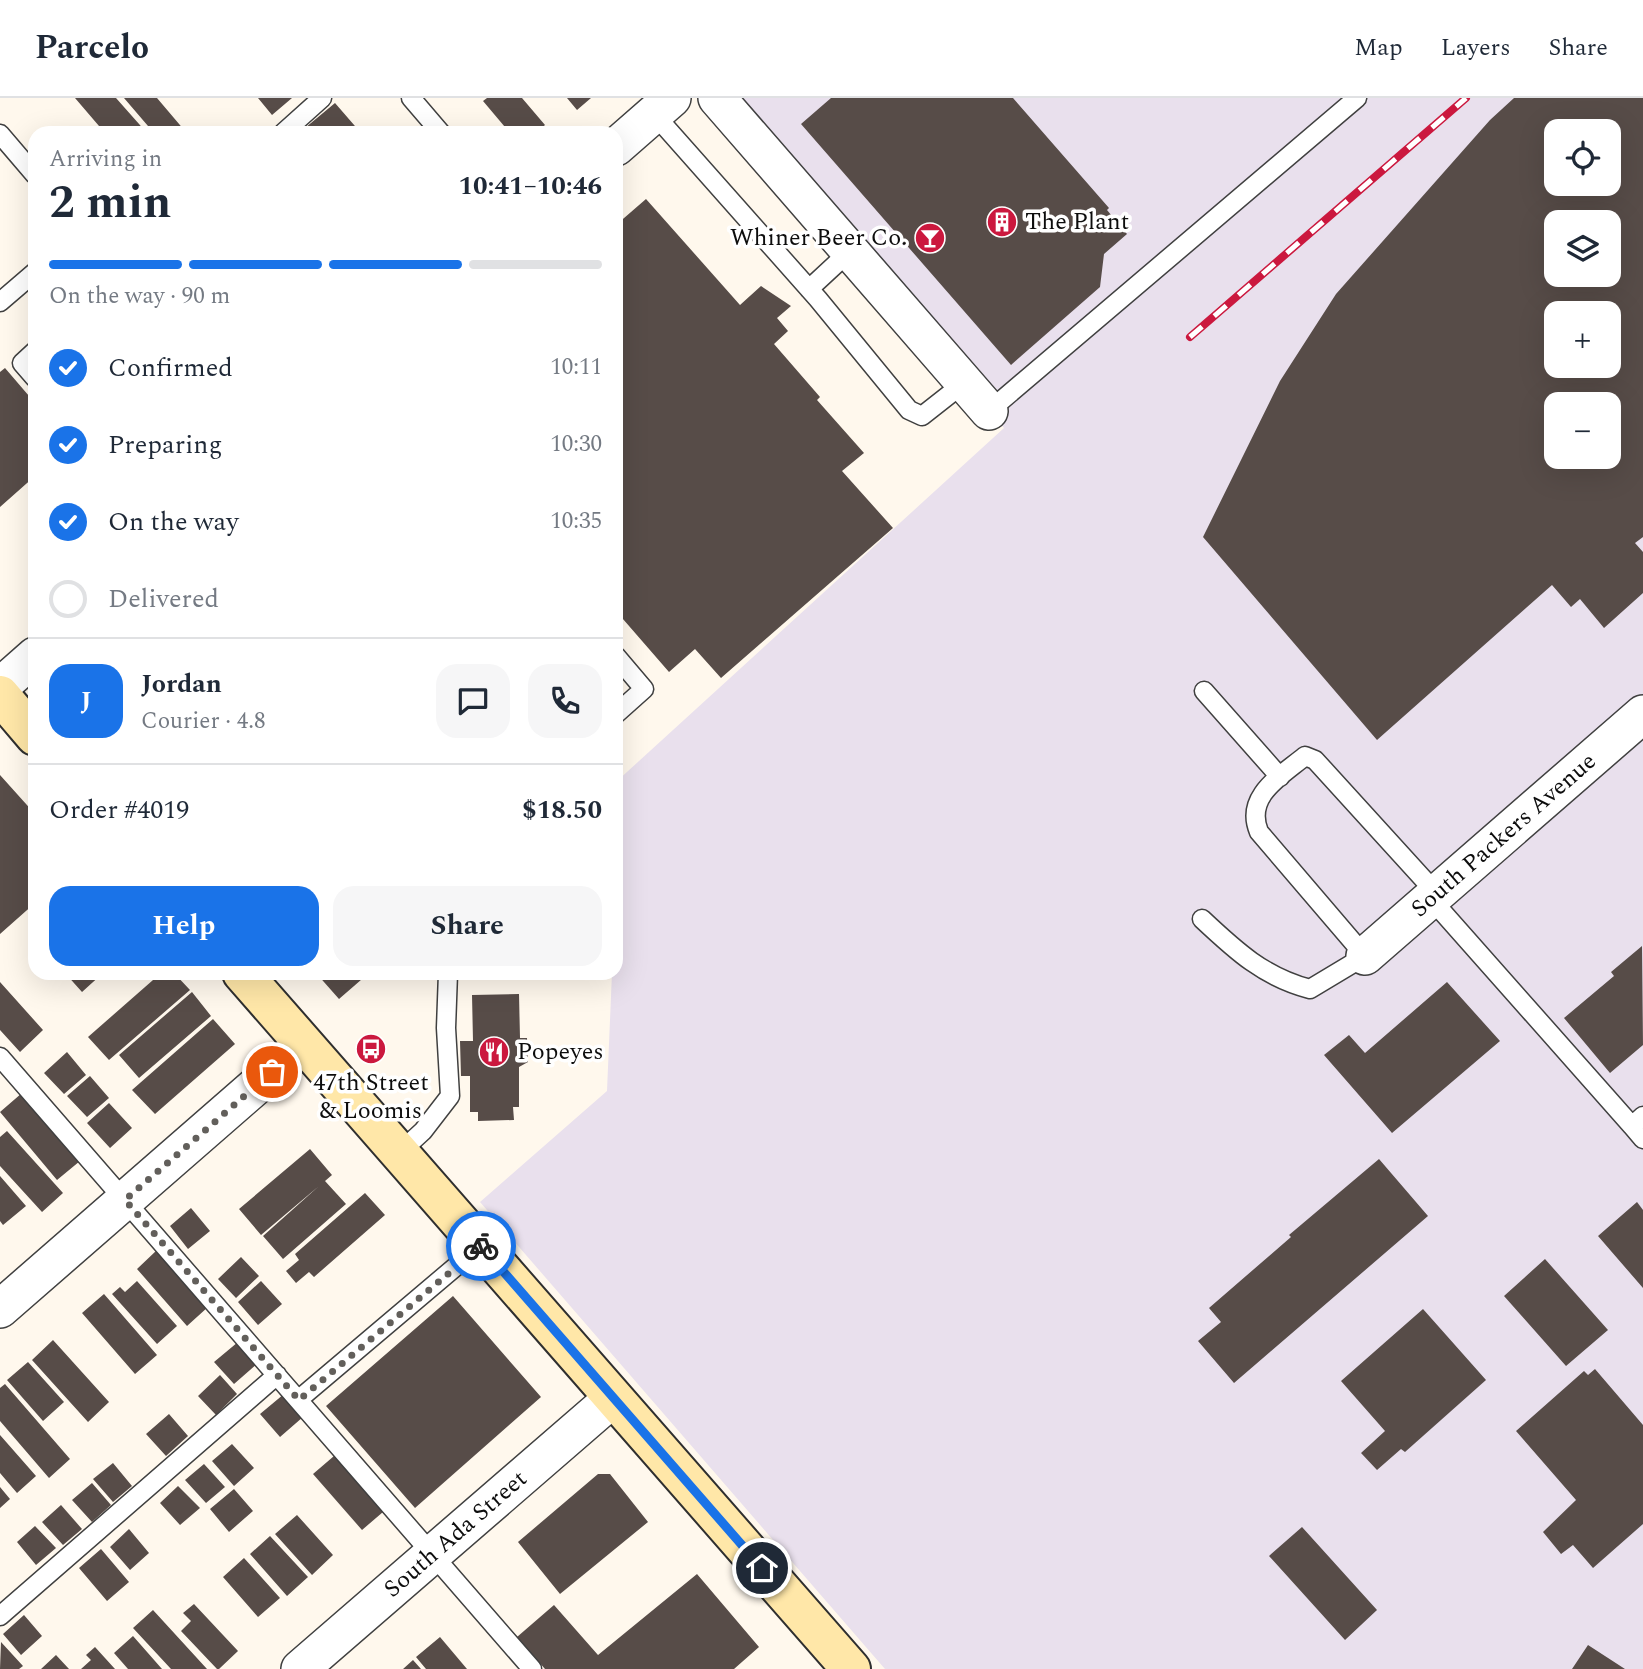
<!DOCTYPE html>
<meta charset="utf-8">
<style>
:root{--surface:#fff;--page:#f6f6f7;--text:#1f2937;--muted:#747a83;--line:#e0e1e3;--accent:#1a73e8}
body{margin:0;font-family:Spectral,serif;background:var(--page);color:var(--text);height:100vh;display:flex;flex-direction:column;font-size:26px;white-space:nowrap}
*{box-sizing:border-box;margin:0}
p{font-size:23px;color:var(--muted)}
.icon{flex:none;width:38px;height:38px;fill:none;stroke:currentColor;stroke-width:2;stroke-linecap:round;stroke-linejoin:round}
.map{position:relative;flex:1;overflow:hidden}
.details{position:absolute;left:28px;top:28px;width:595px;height:854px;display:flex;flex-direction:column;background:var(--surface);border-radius:21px;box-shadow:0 7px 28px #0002}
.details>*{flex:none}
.tools{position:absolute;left:1544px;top:21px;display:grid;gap:14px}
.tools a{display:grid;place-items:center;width:77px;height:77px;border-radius:14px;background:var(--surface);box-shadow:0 7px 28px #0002;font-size:35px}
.pin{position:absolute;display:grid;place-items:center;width:60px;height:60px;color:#fff;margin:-30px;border:4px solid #fff;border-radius:50%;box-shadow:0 2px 7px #0007}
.courier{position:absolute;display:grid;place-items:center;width:70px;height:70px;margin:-35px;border:5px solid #1a73e8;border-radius:50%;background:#fff;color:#222;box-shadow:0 2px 9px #0007}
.head em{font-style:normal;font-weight:700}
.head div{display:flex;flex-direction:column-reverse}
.head{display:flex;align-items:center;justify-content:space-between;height:119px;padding:0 21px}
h1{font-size:46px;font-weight:700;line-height:52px}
.bar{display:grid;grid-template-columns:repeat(4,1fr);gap:10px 7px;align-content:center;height:84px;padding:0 21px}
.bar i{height:9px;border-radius:5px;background:var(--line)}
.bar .on{background:var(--accent)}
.bar p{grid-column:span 4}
.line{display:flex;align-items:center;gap:18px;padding:0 21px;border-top:2px solid var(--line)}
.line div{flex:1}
.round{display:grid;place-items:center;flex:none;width:74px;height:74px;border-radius:21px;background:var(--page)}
ol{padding:0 21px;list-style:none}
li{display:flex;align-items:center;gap:21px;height:77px}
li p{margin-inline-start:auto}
li .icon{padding:7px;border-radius:50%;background:var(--accent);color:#fff;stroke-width:4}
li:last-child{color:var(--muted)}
li i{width:38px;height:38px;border:4px solid var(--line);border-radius:50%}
.primary-button{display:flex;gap:14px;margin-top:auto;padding:14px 21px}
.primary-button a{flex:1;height:80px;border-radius:21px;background:var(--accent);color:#fff;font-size:28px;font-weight:700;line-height:80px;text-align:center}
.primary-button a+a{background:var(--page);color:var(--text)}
header{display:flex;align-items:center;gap:42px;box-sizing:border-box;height:98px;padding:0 35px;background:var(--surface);border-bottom:2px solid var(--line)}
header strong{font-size:33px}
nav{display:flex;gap:38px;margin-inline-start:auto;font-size:24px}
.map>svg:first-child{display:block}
</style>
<header>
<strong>Parcelo</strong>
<nav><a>Map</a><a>Layers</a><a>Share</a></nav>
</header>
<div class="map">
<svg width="1643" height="1571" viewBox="0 0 1643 1571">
<rect width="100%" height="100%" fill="#fff8ed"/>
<path fill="#e9e0ed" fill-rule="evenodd" d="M720,0H1643V1571H885L480,1104L607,993L612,875H616V684L1004,330L719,1ZM1556,33H1608V86H1556ZM1556,124H1608V177H1556ZM1556,215H1608V268H1556ZM1556,306H1608V359H1556Z"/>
<path fill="#574c48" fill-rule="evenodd" d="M75,0H116L147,35H105Z
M124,0H157L185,33L154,35Z
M258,0H292L272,17Z
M487,0H522L545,27L536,35H510L483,3Z
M567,0H591L577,12Z
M831,0H1013L1109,110L1107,112L1127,136L1104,156L1100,189L1011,267L801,26Z
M1514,0H1643V439L1635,445L1643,454V495L1604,530L1580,501L1571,509L1552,487L1377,642L1203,439L1280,283L1336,196L1490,22ZM1556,33H1608V86H1556ZM1556,124H1608V177H1556ZM1556,215H1608V268H1556ZM1556,306H1608V359H1556Z
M335,5L361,35H299Z
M646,101L740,207L761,188L791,208L777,220L788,233L774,246L820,299L817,302L864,355L842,373L893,430L721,580L695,551L669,574L616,513V127Z
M5,270L35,305V378L0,409V274Z
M0,677L35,716V805L0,836Z
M1642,848L1643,947L1610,975L1564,920L1614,878L1611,874Z
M65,875H103L82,894Z
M161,875H174L190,892L109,962L88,939Z
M316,875H369L339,901Z
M0,884L43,932L20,954L0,932Z
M1447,884L1500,943L1392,1035L1324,957L1349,937L1365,955Z
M192,894L211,918L139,980L119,957Z
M519,896L520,940H527L528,964L519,969V1009H513L514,1022L478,1023V1014H470V978H461L460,943H473L472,897Z
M213,921L235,946L155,1016L132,992Z
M67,954L86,977L64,996L44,975Z
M90,978L109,1000L87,1019L67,998Z
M22,995L80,1063L57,1082L0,1014Z
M109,1005L132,1030L110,1050L87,1025Z
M7,1033L63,1095L42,1114L0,1068V1039Z
M310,1051L332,1077L325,1083L346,1106L283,1161L263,1138L319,1088L261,1137L239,1111Z
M1379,1061L1428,1118L1234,1285L1198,1243L1221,1224L1209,1210L1291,1139L1289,1137Z
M0,1078L26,1108L3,1127L0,1123Z
M365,1095L385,1117L314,1179L309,1174L296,1185L286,1173L299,1162L295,1156Z
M1637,1104L1643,1112V1190L1598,1138Z
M191,1110L210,1133L188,1151L170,1128Z
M157,1152L208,1209L187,1228L137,1171Z
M241,1159L259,1178L236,1200L218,1181Z
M1545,1161L1608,1232L1566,1268L1504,1198Z
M137,1183L177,1228L157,1246L112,1196L120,1189L125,1194Z
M261,1183L282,1206L258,1227L238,1204Z
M104,1196L157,1257L135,1276L82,1215Z
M453,1198L541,1299L415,1410L326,1308Z
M1423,1211L1486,1282L1405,1354L1401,1351L1377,1372L1361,1355L1385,1333L1341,1283Z
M53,1242L109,1304L88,1324L32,1262Z
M238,1244L257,1266L234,1286L214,1264Z
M28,1264L64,1304L43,1323L7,1282Z
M1595,1271L1643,1327V1426L1593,1470L1573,1447L1561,1456L1543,1434L1576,1402L1516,1333L1584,1273L1588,1277Z
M220,1277L237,1296L216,1317L198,1298Z
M5,1286L70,1361L49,1380L0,1323V1290Z
M284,1296L303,1319L280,1339L260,1316Z
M169,1316L188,1338L166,1358L146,1336Z
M0,1337L36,1378L17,1395L0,1375Z
M232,1346L254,1370L234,1388L212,1363Z
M334,1358L383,1414L362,1432L313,1376Z
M113,1365L132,1388L113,1404L93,1381Z
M204,1366L225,1389L206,1405L185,1382Z
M598,1376H610L648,1424L560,1496L518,1444Z
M92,1385L111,1407L92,1424L72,1402Z
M178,1388L200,1410L180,1427L160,1405Z
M0,1389L10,1401L0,1410Z
M234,1391L253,1413L229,1434L210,1411Z
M61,1407L82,1431L63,1447L42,1424Z
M297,1417L333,1457L312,1477L275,1436Z
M35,1428L56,1450L36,1467L17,1444Z
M1302,1429L1377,1512L1345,1542L1269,1458Z
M129,1431L149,1455L130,1472L110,1449Z
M270,1438L308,1479L287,1498L250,1456Z
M101,1451L129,1484L107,1503L79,1470Z
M244,1460L280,1500L258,1519L223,1479Z
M697,1476L759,1549L734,1571H545L517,1539L554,1507L598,1557Z
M194,1506L238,1553L219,1571H217L181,1533L191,1523L183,1515Z
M153,1512L207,1571H171L133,1530Z
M24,1517L42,1538L21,1557L3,1536Z
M133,1538L162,1571H128L114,1555Z
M440,1539L467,1571H426L416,1559Z
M1,1544L23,1568L19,1571H0Z
M1588,1547L1625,1571H1572Z
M95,1549L115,1571H81L91,1562L86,1557Z
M56,1557L69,1571H41Z
M413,1562L421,1571H403Z"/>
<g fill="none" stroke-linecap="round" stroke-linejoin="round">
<g stroke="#404040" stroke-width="21">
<path id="lane" d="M411,0L441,35
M654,16L818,201L909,312L922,318L964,285
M283,35L322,0
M0,36L35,77
M809,191L850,153
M0,204L35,174
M35,253L22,265L35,280
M989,313L1357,0
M616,558L644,591L616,616
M1204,593L1280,679
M1431,801L1632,1028
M1202,821C1236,853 1264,879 1310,891L1365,858L1259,734C1244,698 1281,678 1305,658L1315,662L1437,796
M0,959L532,1571
M1643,1018L1632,1028L1643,1041
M399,1055L423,1033L450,998L446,930L448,875
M298,1302L480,1148
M0,1518L277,1277"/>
</g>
<g stroke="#404040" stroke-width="40">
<g id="street">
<path d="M717,0L989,313"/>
<path d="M616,49L672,0"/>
<path d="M0,589L35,558"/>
<path id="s1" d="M1365,858L1643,616"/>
<path d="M0,1211L304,946"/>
<path id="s2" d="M300,1571L613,1300"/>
</g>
</g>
<g stroke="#2f2f2f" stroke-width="42">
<path id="secondary" d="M0,597L35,638
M242,875L851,1571"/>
</g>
<use href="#lane" stroke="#fff" stroke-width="18"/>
<use href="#street" stroke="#fff" stroke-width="37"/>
<use href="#secondary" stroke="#ffe7a8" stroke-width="38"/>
<g stroke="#cb183e" stroke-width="8">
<path id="rail" d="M1190,239L1466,0"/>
</g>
<use href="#rail" stroke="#fff" stroke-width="5" stroke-dasharray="16" stroke-linecap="butt"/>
</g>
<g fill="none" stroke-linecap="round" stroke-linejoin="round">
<path stroke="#625f5b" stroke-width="7" stroke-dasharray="0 12.6" d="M272,974L125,1102L299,1302L481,1148"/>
<path stroke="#1a73e8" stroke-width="9" d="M481,1148L762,1470"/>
</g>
<defs>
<g id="building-disc" transform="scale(1.575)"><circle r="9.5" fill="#cb183e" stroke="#fff"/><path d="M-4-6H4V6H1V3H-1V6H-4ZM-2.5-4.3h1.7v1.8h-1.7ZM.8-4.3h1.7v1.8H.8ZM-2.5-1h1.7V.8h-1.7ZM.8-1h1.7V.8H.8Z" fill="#fff"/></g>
<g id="bar-disc" transform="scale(1.575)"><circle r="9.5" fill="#cb183e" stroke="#fff"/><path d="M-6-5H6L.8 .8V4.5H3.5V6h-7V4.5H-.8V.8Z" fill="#fff"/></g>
<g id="bus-disc" transform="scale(1.575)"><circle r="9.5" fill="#cb183e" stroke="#fff"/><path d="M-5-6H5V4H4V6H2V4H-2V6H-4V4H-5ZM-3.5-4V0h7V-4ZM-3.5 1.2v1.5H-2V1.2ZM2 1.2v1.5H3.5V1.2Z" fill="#fff"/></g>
<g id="restaurant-disc" transform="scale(1.575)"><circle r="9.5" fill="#cb183e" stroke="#fff"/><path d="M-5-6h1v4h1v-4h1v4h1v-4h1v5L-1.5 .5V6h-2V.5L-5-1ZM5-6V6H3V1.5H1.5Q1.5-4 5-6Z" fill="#fff"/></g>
</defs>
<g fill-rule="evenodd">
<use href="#building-disc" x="1002" y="124"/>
<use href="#bar-disc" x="930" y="140"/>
<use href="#bus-disc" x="371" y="951"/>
<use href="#restaurant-disc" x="494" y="954"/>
</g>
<g text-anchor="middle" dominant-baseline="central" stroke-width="7" stroke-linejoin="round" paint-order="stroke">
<g font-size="24" fill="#0d0d0d" stroke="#fff" text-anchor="start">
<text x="1025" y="124">The Plant</text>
<text x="907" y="140" text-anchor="end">Whiner Beer Co.</text>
<text x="517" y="954">Popeyes</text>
<text x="371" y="985" text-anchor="middle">47th Street<tspan x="371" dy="28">&amp; Loomis</tspan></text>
</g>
<g font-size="24" fill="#0d0d0d" stroke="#fff">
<text stroke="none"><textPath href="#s1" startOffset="184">South Packers Avenue</textPath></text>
<text stroke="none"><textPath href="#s2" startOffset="206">South Ada Street</textPath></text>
</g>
</g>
</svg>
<div class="tools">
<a><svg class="icon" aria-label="locate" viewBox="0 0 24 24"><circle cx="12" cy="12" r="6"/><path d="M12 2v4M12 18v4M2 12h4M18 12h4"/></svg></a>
<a><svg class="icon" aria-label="layers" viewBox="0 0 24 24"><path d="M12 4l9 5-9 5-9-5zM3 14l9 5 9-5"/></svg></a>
<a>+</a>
<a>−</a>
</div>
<div class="pin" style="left:272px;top:974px;background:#ea580c"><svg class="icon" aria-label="bag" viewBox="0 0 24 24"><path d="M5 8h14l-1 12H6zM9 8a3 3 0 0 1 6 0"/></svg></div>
<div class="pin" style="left:762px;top:1470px;background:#1f2937"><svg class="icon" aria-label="home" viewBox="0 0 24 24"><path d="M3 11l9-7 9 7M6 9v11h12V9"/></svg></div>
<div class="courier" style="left:481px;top:1148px"><svg class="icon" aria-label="bike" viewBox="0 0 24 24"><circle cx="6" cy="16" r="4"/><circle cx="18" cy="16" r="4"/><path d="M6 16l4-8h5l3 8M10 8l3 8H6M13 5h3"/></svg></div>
<section class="details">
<div class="head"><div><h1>2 min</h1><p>Arriving in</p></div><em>10:41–10:46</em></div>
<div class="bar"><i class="on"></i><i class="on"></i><i class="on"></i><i></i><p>On the way · 90 m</p></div>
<ol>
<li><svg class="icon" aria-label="check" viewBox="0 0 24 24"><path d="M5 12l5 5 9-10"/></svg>Confirmed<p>10:11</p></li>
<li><svg class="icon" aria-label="check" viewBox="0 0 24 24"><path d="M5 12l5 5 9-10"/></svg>Preparing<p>10:30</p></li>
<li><svg class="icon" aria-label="check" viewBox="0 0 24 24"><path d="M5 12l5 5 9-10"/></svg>On the way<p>10:35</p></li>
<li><i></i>Delivered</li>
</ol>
<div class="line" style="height:126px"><b class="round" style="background:var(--accent);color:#fff">J</b><div><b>Jordan</b><p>Courier · 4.8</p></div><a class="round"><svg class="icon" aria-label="chat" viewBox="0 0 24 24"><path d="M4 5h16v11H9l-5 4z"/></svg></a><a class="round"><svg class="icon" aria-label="phone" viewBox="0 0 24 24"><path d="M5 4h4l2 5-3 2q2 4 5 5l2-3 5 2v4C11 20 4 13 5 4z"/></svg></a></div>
<div class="line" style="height:91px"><div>Order #4019</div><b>$18.50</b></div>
<div class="primary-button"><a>Help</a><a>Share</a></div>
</section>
</div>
